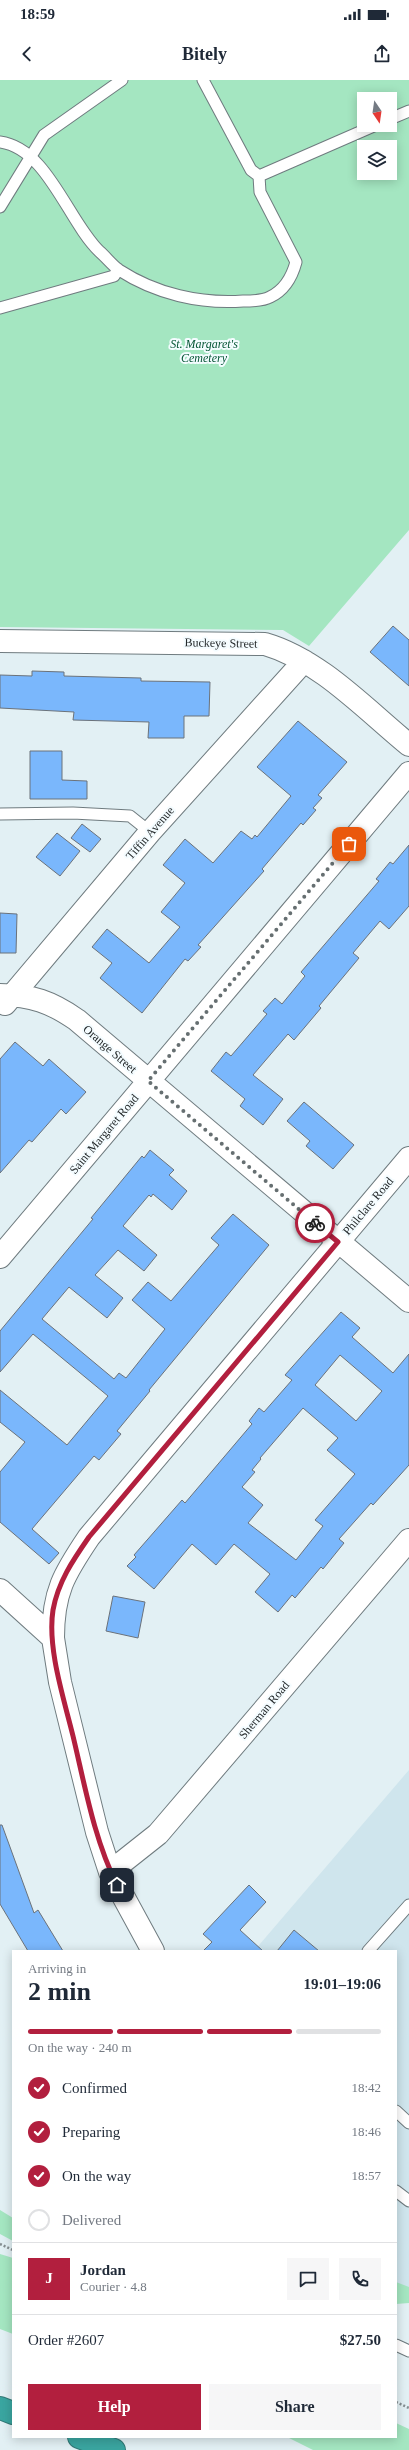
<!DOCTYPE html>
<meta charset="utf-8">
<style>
:root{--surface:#fff;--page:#f6f6f7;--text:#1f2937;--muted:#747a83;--line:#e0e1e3;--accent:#b21f3e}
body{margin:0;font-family:Georgia,serif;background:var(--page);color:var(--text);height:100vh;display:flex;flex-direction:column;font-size:15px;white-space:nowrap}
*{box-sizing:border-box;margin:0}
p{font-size:13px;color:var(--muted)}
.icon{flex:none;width:22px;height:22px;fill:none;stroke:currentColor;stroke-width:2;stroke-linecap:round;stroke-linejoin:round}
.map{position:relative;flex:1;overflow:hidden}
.sheet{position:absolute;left:12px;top:1870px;width:385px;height:488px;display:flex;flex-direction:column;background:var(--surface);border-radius:0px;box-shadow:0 2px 10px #0003}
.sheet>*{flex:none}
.needle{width:26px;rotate:167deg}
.controls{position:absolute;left:357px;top:12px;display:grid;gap:8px}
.controls a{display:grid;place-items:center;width:40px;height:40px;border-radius:0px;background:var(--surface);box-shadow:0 2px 10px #0003;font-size:20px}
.pin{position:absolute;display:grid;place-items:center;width:34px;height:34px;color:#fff;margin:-17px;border-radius:8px;box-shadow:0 2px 6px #0006}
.courier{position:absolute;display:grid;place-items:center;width:40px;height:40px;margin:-20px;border:3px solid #b21f3e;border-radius:50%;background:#fff;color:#222;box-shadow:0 1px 5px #0007}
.overview em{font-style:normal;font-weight:700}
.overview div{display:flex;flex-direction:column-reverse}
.overview{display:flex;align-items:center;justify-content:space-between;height:68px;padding:0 16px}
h1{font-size:26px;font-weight:700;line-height:30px}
.bar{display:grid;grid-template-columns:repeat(4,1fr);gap:6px 4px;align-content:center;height:48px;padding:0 16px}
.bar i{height:5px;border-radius:3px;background:var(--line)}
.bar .active{background:var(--accent)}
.bar p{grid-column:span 4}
.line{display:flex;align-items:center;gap:10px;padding:0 16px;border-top:1px solid var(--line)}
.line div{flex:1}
.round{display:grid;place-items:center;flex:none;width:42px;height:42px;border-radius:0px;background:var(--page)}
ol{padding:0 16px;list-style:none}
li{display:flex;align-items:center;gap:12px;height:44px}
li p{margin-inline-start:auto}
li .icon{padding:4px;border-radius:50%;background:var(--accent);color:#fff;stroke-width:4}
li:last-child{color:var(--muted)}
li i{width:22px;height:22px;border:2px solid var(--line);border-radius:50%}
.cta{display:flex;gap:8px;margin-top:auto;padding:8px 16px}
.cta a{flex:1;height:46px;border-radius:0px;background:var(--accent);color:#fff;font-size:16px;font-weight:700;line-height:46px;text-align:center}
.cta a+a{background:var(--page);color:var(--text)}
.status{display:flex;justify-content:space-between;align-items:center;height:28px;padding:0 20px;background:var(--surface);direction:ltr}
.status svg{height:11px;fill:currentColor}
header{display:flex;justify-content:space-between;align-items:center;height:52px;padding:0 16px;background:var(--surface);font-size:18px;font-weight:700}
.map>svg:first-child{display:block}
</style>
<div class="status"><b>18:59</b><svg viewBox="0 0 49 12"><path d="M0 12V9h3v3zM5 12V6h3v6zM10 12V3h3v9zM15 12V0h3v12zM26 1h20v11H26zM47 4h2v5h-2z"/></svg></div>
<header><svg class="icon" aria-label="back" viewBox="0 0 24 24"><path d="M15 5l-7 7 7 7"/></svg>Bitely<svg class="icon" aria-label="share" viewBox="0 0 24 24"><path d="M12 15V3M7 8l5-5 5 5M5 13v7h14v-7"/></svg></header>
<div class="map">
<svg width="409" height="2370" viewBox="0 0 409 2370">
<rect width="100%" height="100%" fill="#e2f0f4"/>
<path fill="#cfe5ed" d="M409,1690V2210L396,2204V1871H254Z"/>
<path fill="#a4e6c1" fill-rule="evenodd" d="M0,0H409V450L309,566L283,550L0,547ZM364,19H390V45H364ZM364,67H390V93H364Z
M0,2130L13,2138V2161L0,2154Z
M0,2174L13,2178V2254L0,2249Z
M396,2202L409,2207V2223L396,2224Z
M396,2343L409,2349V2370H313L287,2357H396Z"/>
<path fill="#7ab7fc" stroke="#6b727a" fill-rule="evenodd" d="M393,546L409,560V606L370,572Z
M32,591L64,592V596L141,598V601L210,602L209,636H184V658H148L149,642L73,640L74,632L0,628V595L32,596Z
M298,641L347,682L318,715L322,718L313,728L316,730L303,745L301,743L262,789L264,791L198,865L201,867L188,881L185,879L142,933L100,898L112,883L92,867L107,849L149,883L180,847L161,832L185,803L163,785L185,759L213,783L241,751L252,759L255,755L257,757L291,716L257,687Z
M30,671H62V700L87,701V719H30Z
M82,744L101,759L90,772L71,758Z
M57,753L80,771L60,796L36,777Z
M409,765V826L389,849L380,841L353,873L359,878L319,926L321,928L294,960L288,954L253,995L283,1019L263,1045L240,1026L245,1019L211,991L226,972L231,976L267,934L263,931L275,918L282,924L305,896L301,892L379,801L376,799L390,782L393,784Z
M0,833L17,834L16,873H0Z
M15,962L43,986L49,979L86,1012L66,1034L61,1029L32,1062L29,1060L0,1093V979Z
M304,1022L354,1065L333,1089L306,1066L310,1061L287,1041Z
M150,1070L174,1090L169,1095L187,1111L172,1130L153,1114L151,1117L149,1115L123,1146L157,1175L144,1191L118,1170L95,1195L123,1218L107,1238L69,1207L42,1239L114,1299L119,1293L126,1298L165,1249L132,1220L148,1202L171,1221L219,1165L211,1158L233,1134L269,1165L149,1310L150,1311L117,1351L121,1354L99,1380L94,1376L32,1449L59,1473L49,1484L0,1442V1392L25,1362L0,1342V1310L67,1365L108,1316L33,1254L0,1292V1251L93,1139L91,1138L142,1076L144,1078Z
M341,1232L360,1248L352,1257L393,1293L409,1274V1385L373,1425L371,1423L339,1459L344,1463L323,1489L321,1487L295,1518L292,1515L278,1532L255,1512L270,1494L234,1464L216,1485L192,1464L154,1509L127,1486L136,1477L134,1475L182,1420L185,1423L252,1344L249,1341L259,1328L264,1332L292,1300L285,1295ZM340,1275L382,1311L356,1341L315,1305ZM303,1328L338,1358L327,1370L355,1394L315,1440L323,1446L296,1480L248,1443L263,1425L242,1407L255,1392L252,1390L261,1379L260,1378Z
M113,1516L145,1522L138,1558L106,1551Z
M0,1745H2L34,1833L38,1830L63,1871H28L0,1824Z
M249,1805L266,1822L240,1850L263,1871H203L212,1862L203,1854Z
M294,1850L319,1871H277Z"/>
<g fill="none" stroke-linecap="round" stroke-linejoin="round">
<g stroke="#6f7b7f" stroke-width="13">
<path id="service" d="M203,0L251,90L259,96
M390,39L409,31
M0,62C47,68 68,141 99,171C106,177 112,185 119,190C156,214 200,224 243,221C251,221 263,221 270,217C285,210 292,197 296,182L260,112L259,96L376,45
M0,127L44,55L122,0
M0,228L114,196L118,189
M0,734L73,733L130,736L150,752
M368,1871L409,1825
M396,2031L409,2043
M396,2111L409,2121
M396,2265L409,2271"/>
</g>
<g stroke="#6f7b7f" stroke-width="24">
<path id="minor" d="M0,561L265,564C320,580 365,629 409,665
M0,915C32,915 51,922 77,940L409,1221
M5,924L150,752L304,581
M0,1177L409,693
M0,1510L53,1558L60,1602L97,1752L110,1792L153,1871
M53,1558C53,1512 64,1494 89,1457L409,1078
M110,1792L158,1754L409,1460"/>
</g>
<g stroke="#327a77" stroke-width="24">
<path id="motorway" d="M0,2328L13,2333
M79,2357L114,2370"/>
</g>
<path stroke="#848d90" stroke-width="2.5" stroke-dasharray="2 2" stroke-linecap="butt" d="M0,2164L13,2170
M396,2322L409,2328"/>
<use href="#service" stroke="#fff" stroke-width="11"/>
<use href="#minor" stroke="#fff" stroke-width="22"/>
<use href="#motorway" stroke="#3aa5a0" stroke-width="22"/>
</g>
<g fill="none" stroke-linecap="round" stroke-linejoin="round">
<path stroke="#666f71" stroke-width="4" stroke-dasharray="0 7.2" d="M315,1143L148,1001L349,764"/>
<path stroke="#b21f3e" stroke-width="5" d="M117,1805C94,1759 85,1706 73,1656C64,1619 47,1568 53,1530C58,1502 73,1480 89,1457L338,1162L315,1143"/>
</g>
<g text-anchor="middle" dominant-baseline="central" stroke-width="4" stroke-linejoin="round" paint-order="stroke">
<g font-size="12" font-style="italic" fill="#065636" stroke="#f4fcff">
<text x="204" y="264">St. Margaret's<tspan x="204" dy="14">Cemetery</tspan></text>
</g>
<g font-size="12" fill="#24292b" stroke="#f4fcff">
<text transform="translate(221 563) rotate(1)">Buckeye Street</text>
<text transform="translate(150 753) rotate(-49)">Tiffin Avenue</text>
<text transform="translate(110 969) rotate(41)">Orange Street</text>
<text transform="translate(104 1054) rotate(-50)">Saint Margaret Road</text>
<text transform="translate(368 1126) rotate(-50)">Philclare Road</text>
<text transform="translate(264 1630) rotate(-50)">Sherman Road</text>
</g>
</g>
</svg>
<div class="controls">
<a><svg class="needle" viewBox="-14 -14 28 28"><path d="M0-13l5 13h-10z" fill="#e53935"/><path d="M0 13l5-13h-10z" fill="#747a83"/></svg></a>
<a><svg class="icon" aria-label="layers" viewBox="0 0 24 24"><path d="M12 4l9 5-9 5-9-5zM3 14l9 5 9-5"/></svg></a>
</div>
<div class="pin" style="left:349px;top:764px;background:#ea580c"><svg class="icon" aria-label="bag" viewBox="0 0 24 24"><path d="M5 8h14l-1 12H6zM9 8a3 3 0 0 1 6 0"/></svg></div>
<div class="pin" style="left:117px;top:1805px;background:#1f2937"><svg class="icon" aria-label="home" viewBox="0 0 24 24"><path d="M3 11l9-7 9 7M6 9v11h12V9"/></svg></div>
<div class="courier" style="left:315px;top:1143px"><svg class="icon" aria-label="bike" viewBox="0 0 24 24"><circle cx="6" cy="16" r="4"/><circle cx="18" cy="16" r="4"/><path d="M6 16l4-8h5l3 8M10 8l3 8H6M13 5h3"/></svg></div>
<section class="sheet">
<div class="overview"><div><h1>2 min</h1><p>Arriving in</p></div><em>19:01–19:06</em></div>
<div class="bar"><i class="active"></i><i class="active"></i><i class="active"></i><i></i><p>On the way · 240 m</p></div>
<ol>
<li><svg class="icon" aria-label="check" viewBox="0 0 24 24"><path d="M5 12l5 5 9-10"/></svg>Confirmed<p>18:42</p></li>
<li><svg class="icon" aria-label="check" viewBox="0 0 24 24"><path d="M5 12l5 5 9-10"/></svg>Preparing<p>18:46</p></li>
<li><svg class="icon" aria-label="check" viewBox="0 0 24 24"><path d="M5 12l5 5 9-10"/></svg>On the way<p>18:57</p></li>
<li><i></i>Delivered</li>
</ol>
<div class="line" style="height:72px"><b class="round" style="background:var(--accent);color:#fff">J</b><div><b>Jordan</b><p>Courier · 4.8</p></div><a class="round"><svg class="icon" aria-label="chat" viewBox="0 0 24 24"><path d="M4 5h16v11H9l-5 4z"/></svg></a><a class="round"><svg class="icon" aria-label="phone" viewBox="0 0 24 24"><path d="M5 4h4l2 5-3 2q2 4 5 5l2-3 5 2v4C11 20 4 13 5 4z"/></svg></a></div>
<div class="line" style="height:52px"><div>Order #2607</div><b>$27.50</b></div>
<div class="cta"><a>Help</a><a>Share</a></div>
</section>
</div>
